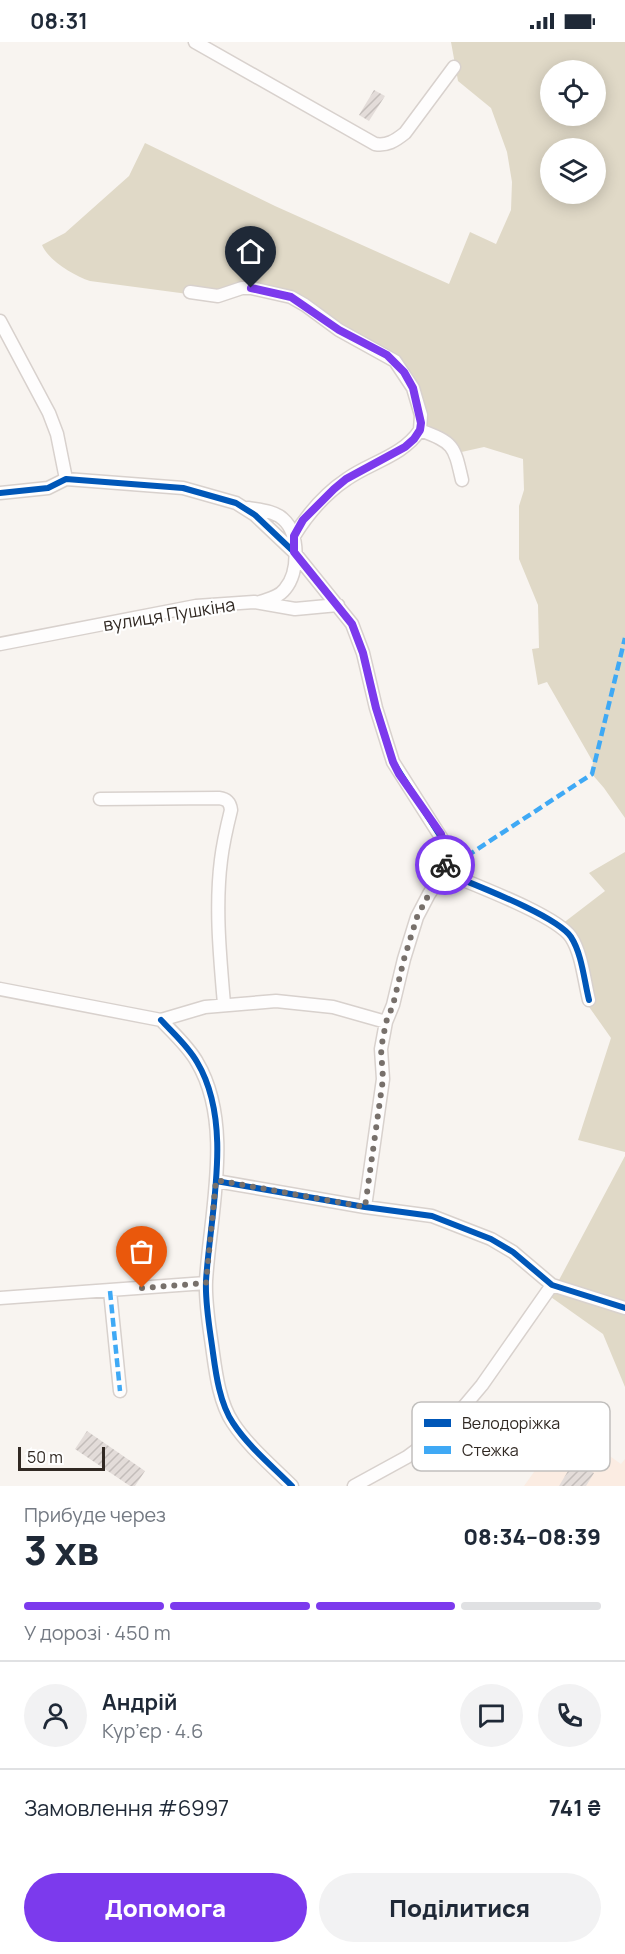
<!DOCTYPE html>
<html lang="uk">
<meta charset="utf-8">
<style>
:root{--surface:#fff;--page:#f2f2f3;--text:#1f2937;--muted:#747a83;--line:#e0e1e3;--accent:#7c3aed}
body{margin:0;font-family:Manrope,sans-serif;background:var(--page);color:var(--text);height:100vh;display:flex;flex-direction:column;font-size:22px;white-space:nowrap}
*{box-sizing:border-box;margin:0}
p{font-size:20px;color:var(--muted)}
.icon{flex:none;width:33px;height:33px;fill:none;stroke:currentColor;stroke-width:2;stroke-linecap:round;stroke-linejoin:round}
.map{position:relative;height:1444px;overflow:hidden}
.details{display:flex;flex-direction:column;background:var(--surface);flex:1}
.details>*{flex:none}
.fabs{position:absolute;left:540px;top:18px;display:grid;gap:12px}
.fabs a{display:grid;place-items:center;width:66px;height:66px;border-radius:50%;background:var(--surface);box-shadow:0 3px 15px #0003;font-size:30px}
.scale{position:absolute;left:18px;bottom:15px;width:87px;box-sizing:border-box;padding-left:6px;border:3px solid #312923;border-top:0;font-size:16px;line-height:21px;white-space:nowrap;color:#312923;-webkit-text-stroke:4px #fff;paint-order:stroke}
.pin{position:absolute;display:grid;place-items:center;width:51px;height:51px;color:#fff;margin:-62px -26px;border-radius:50% 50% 50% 0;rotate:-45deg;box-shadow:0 0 6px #0007}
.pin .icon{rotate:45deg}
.courier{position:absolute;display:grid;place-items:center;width:60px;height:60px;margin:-30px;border:4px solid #7c3aed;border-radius:50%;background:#fff;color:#222;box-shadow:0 2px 8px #0007}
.summary em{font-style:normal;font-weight:800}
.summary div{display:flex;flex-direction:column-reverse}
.summary{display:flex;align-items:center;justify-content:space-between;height:102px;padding:0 24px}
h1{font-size:39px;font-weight:800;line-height:45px}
.bar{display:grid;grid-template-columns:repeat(4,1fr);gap:9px 6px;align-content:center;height:72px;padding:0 24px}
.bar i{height:8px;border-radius:4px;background:var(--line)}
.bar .selected{background:var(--accent)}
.bar p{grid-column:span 4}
.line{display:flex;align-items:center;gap:15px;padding:0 24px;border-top:2px solid var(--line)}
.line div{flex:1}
.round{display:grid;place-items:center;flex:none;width:63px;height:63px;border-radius:32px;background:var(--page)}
.cta{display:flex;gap:12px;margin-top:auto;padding:12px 24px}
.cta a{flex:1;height:69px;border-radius:36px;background:var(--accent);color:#fff;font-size:24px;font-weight:800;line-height:69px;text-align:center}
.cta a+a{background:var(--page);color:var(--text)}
.status{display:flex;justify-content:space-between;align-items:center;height:42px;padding:0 30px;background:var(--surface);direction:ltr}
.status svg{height:16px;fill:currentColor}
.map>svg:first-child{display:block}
</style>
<div class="status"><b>08:31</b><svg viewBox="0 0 49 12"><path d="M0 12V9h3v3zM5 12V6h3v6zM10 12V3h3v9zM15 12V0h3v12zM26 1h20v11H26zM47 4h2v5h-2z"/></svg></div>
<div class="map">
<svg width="625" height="1444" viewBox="0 0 625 1444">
<defs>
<pattern id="building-hatch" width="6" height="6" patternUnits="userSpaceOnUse" patternTransform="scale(1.5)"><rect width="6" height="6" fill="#e3dcd9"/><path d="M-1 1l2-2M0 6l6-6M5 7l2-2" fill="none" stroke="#c3bdba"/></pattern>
</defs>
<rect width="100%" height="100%" fill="#f8f4f0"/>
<path fill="#fbece2" d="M567,1384L621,1422L625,1417V1444H524Z"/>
<path fill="#e0d9c7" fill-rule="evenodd" d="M451,0H625V776L604,746L591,731L593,720L547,640L538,643L532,607L539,606L538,563L519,517V464L524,448L523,417L484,405L457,411L419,379L402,330L305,265L252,249L218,256L90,239C74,234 48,218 42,203L65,191L129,134L145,101L275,164L449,242L470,190L496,202L511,168L512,140L507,110L491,66L458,39ZM550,28H596V74H550ZM550,106H596V152H550Z
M625,810V1110L578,1098L611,996L587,962L591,956L562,882L605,849L589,831Z
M625,1114V1261L578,1246L559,1238Z
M551,1249L625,1271V1345L603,1292L548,1253Z"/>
<path fill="url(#building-hatch)" d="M374,48L385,54L369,79L359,73Z
M87,1389L145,1429L135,1444H130L75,1407Z
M574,1419L594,1431L586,1444H559Z"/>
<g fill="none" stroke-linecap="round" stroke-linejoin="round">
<g stroke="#d8d1cd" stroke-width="15">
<path id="minor" d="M195,0L375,102C387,104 395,99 405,91L454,25
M190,250L218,254L242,246H251L291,255L305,263L339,288L395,319L413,346L421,373L420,388C454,401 454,403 462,438
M0,279L49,371L57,392L66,437
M0,451L48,446L66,437L183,446L236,461L255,473L294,510L352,582L363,611L376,666L393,720L444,800L447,815L444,830C472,842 556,873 571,895C582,912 584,938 589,958
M248,466C259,468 275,469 283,477C300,492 299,531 285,547C279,555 269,557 260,560
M294,494C307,473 326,451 347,437C371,420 403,414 420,388
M0,602L196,564L254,560L295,567L338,563
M100,757L219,756C227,757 230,760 231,768C227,784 223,801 221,818C215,865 220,915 224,962
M0,947L161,978L205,965L276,959L333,965L386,980
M161,978C173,991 188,1004 197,1020C234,1082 210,1171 206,1239C205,1263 210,1288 213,1311C216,1333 220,1362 233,1381C248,1404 272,1424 292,1444
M216,1139L365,1165L432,1174L491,1197L513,1210L552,1243L625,1266
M365,1165L383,1037L381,1007L386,980L393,963L404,917L417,875L429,852L444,830
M110,1249L120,1349
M0,1256L206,1241
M354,1444L407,1415L445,1387L482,1343L552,1243"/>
</g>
<use href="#minor" stroke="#fefdfd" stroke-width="12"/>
<path stroke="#3fa9f5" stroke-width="4.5" stroke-dasharray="9 4.5" stroke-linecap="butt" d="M444,829L592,732L625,596
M110,1249L120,1349"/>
<g stroke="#fff" stroke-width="10">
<path id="cycleway" d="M0,451L48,446L66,437L183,446L236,461L255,473L294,510L352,582L363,611L376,666L393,720L444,800L447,815L444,830C472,842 556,873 571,895C582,912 584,938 589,958
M161,978C173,991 188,1004 197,1020C234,1082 210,1171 206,1239C205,1263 210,1288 213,1311C216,1333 220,1362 233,1381C248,1404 272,1424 292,1444
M216,1139L365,1165L432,1174L491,1197L513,1210L552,1243L625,1266"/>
</g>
<use href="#cycleway" stroke="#0057b8" stroke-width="6"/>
</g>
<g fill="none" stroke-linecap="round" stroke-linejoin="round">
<path stroke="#77706b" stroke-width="6" stroke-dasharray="0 10.8" d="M142,1246L206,1241L216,1138L365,1165L383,1037L381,1007L386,980L393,963L404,917L417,875L429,852L444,830L445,823"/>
<path stroke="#7c3aed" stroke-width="8" d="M251,246L291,255L339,288L387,313L404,330L413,346L421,381L420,388L414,397L405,405L346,437L334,447L303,478L294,494V510L352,582L363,611L376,666L393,720L399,732L441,792L447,815L445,823"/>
</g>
<g text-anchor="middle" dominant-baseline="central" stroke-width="4.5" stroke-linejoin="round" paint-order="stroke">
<g font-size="18" fill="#312923" stroke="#fff">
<text transform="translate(169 572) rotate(-9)">вулиця Пушкіна</text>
</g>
</g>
<rect x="412" y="1360" width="198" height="69" rx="9" fill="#fff" stroke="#c1bfbd" stroke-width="1.5"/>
<rect x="424" y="1377" width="27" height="8" fill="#0057b8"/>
<rect x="424" y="1404" width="27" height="8" fill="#3fa9f5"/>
<g font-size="16" fill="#312923">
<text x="462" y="1387">Велодоріжка</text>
<text x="462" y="1414">Стежка</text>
</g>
</svg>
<div class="fabs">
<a><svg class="icon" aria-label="locate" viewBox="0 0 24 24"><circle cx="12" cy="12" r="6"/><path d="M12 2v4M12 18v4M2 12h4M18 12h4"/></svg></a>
<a><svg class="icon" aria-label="layers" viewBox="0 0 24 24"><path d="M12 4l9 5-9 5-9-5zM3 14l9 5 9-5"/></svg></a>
</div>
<div class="scale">50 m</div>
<div class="pin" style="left:142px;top:1246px;background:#ea580c"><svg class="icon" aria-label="bag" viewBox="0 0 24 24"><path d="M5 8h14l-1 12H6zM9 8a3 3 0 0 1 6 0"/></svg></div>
<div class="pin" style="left:251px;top:246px;background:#1f2937"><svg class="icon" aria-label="home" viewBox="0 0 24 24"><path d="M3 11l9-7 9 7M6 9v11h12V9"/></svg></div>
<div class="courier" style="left:445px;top:823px"><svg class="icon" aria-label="bike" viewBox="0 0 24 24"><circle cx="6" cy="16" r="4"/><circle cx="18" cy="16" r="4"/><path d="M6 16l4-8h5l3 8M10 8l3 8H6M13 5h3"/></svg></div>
</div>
<section class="details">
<div class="summary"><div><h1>3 хв</h1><p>Прибуде через</p></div><em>08:34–08:39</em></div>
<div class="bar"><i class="selected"></i><i class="selected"></i><i class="selected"></i><i></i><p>У дорозі · 450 m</p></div>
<div class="line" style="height:108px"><a class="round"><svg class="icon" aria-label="person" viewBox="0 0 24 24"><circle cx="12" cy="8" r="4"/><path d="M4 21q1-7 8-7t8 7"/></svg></a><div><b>Андрій</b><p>Кур’єр · 4.6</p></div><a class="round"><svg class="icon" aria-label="chat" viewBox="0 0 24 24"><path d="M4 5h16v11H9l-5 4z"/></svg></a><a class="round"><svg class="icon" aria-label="phone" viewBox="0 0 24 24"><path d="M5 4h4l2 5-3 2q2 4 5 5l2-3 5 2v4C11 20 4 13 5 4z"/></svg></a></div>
<div class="line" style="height:78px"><div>Замовлення #6997</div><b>741 ₴</b></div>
<div class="cta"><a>Допомога</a><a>Поділитися</a></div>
</section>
